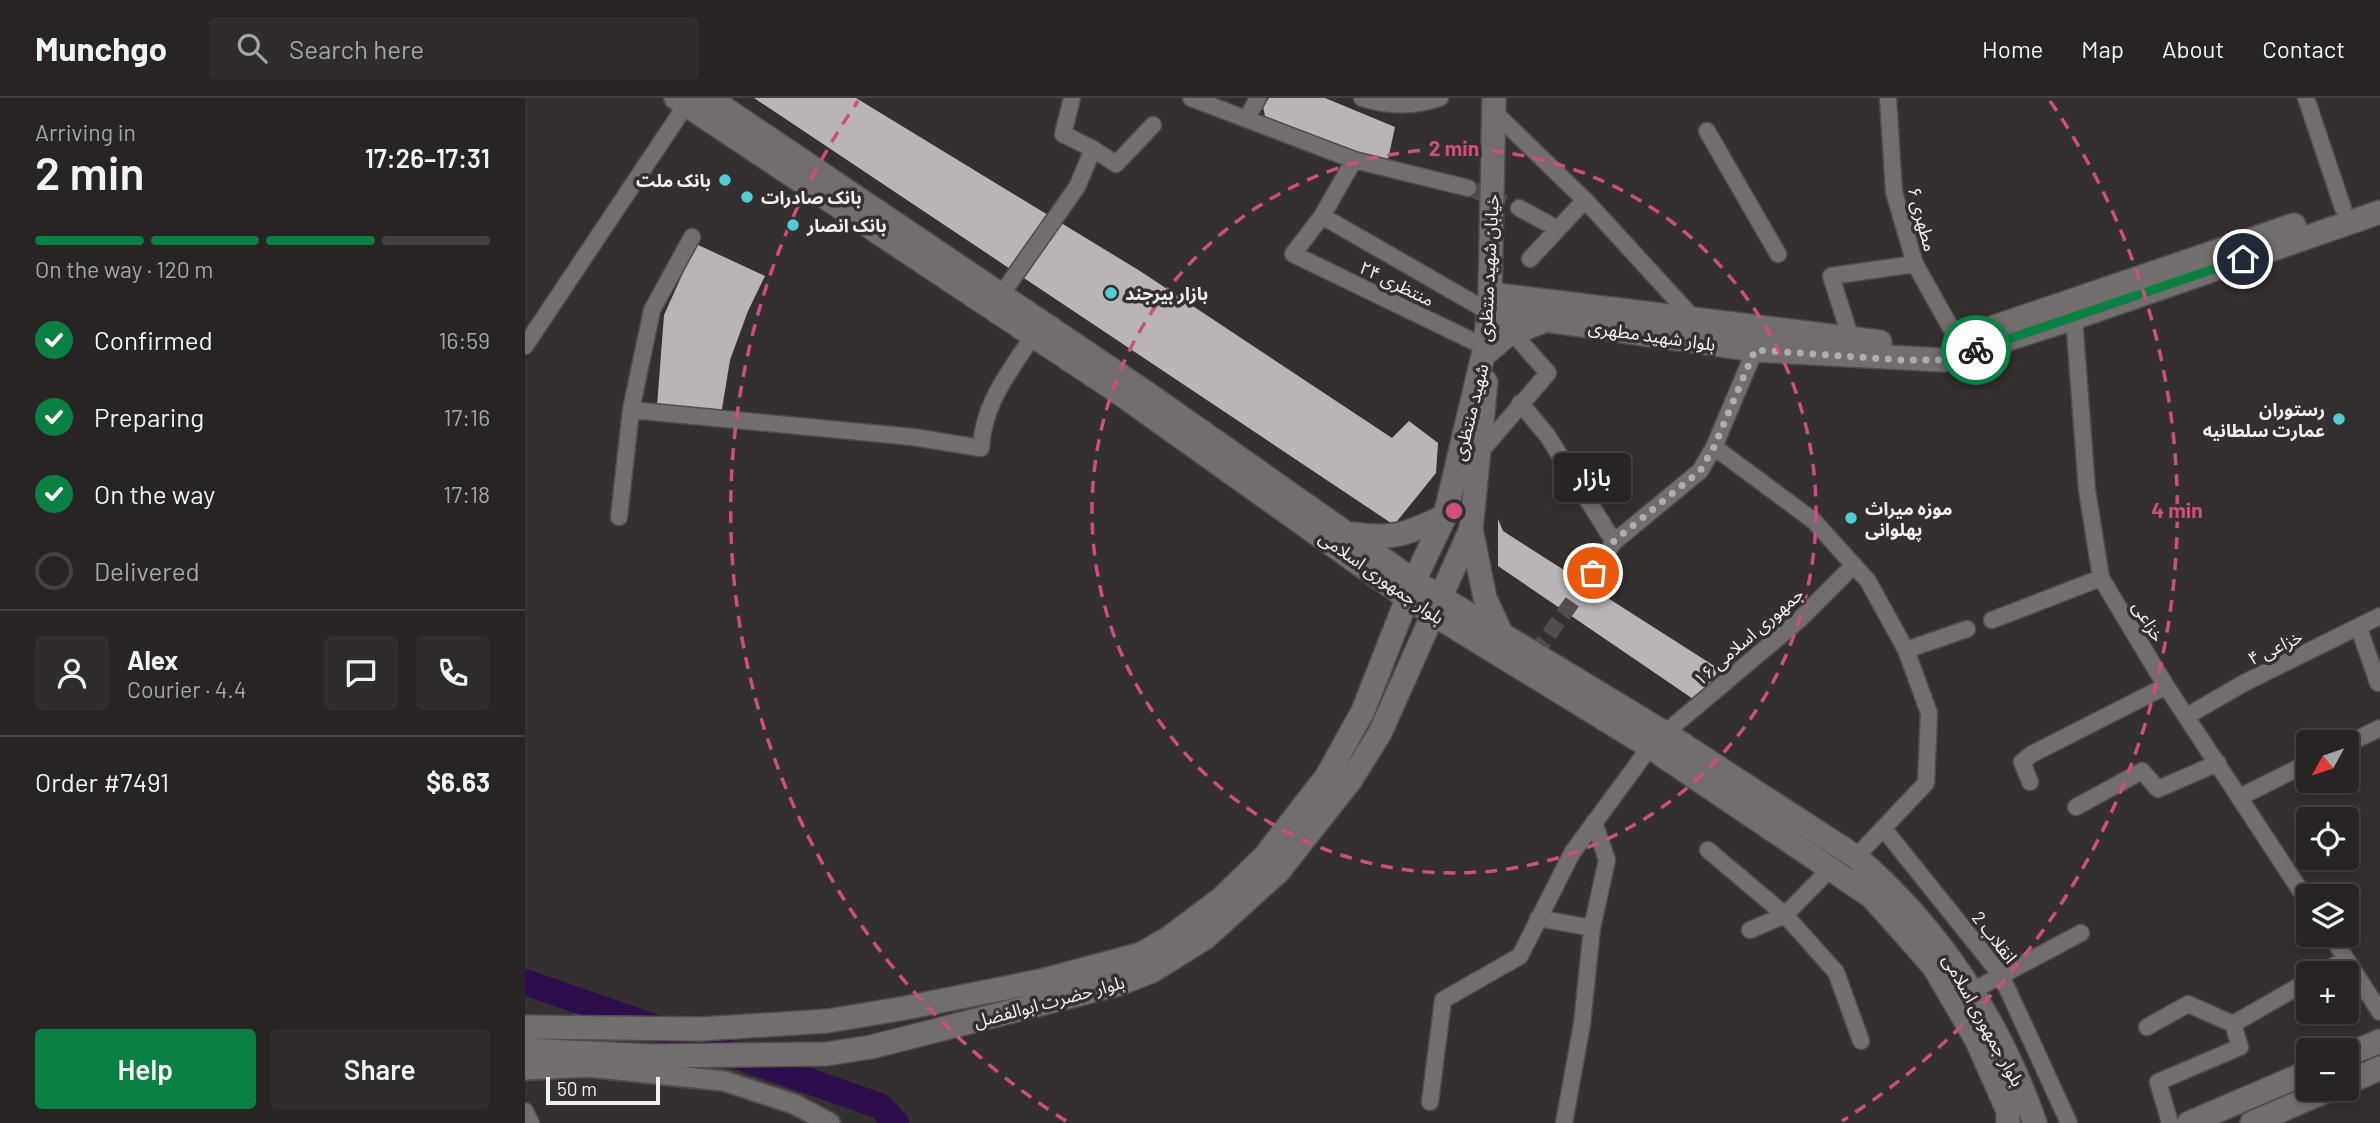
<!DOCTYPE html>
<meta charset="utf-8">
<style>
:root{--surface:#282424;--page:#302c2c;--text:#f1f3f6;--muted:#a5a4a6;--line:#444141;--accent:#0b8043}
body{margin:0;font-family:Barlow,"Noto Sans Arabic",sans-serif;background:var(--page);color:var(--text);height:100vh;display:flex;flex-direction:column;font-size:26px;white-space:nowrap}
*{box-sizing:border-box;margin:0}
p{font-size:23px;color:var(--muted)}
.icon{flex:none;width:38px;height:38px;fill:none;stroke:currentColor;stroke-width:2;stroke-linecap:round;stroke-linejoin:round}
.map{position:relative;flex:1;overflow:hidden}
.sheet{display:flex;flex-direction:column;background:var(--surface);width:525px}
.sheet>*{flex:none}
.needle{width:46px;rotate:230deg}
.tools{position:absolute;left:1771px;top:632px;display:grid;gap:14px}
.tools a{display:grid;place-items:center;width:63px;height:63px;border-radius:7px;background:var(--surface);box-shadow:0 4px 10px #0003,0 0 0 2px var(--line);font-size:35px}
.scale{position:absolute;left:21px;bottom:18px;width:114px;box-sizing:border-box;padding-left:7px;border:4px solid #f3f0f1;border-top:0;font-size:19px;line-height:24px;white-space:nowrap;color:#f3f0f1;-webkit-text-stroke:5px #353030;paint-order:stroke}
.pin{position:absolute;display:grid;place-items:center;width:60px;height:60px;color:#fff;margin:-30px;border:4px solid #fff;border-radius:50%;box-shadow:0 2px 7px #0007}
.courier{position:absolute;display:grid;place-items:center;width:70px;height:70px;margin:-35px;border:5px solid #0b8043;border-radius:50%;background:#fff;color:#222;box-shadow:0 2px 9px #0007}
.bubble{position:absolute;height:49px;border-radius:7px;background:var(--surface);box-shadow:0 4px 10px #0003,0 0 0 2px var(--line);font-size:23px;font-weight:600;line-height:49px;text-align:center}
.head em{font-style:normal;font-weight:600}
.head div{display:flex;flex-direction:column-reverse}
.head{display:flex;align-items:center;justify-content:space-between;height:119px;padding:0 35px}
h1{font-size:46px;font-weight:600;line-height:52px}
.bar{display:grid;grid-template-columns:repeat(4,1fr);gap:10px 7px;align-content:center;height:84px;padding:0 35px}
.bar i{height:9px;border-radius:5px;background:var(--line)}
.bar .on{background:var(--accent)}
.bar p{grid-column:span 4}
.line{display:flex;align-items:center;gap:18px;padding:0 35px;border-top:2px solid var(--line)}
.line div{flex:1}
.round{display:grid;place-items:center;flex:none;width:74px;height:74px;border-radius:7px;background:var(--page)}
ol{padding:0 35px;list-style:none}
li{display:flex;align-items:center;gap:21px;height:77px}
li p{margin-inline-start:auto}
li .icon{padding:7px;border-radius:50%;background:var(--accent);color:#fff;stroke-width:4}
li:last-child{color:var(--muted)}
li i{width:38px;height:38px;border:4px solid var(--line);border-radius:50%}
.action{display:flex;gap:14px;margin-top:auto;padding:14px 35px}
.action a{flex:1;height:80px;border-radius:7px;background:var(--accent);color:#fff;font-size:28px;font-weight:600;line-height:80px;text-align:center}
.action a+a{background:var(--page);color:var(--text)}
header{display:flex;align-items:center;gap:42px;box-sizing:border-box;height:98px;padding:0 35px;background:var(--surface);border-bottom:2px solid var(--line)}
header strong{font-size:33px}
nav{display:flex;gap:38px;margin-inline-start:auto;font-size:24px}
.search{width:490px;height:63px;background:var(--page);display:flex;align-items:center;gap:18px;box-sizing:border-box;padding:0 24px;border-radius:7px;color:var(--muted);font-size:26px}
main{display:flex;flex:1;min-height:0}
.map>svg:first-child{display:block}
</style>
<header>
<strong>Munchgo</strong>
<div class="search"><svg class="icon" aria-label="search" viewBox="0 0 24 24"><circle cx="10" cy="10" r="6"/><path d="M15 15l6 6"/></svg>Search here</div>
<nav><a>Home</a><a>Map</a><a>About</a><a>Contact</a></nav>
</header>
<main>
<section class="sheet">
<div class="head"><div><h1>2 min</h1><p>Arriving in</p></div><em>17:26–17:31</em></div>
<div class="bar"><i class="on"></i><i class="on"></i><i class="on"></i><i></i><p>On the way · 120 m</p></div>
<ol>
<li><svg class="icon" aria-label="check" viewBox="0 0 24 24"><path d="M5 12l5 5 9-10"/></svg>Confirmed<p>16:59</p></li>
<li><svg class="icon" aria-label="check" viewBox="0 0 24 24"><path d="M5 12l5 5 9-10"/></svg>Preparing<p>17:16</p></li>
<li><svg class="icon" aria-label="check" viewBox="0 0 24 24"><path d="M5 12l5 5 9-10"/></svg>On the way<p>17:18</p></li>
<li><i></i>Delivered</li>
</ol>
<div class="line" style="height:126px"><a class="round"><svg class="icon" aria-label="person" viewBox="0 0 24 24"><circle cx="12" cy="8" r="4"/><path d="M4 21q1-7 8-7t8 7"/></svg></a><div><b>Alex</b><p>Courier · 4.4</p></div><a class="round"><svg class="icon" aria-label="chat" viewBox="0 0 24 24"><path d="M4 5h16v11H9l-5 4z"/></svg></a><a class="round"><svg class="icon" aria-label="phone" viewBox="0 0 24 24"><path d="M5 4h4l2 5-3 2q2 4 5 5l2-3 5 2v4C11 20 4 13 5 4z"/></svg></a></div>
<div class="line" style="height:91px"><div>Order #7491</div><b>$6.63</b></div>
<div class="action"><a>Help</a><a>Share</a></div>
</section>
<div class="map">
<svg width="1855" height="1025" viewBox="0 0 1855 1025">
<rect width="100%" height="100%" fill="#353030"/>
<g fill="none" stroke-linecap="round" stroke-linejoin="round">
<path stroke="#68517e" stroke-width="4.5" d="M50,918L81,912"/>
<path stroke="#2d0d4c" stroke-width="26" d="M0,884L355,1008L371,1025"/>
</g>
<path fill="#b9b4b7" d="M229,0H331L615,173L867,340L884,323L913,345L911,375L869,427Z
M744,0H800L870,29L862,66L740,18L738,9Z
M171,146L240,178L223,213L205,262L196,317L132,308L139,217Z
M973,421L978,433L1194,571L1174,605L973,468Z"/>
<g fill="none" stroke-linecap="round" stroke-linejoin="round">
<path stroke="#524d4d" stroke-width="16" stroke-dasharray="16 8" stroke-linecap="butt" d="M943,90L994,110
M1010,556L1068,475"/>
<g stroke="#504c4c" stroke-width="19">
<path id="minor" d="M666,0L829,62L943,90
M837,0C864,9 888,9 915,0
M1363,0L1369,94L1390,166L1432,241
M1781,0L1818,110
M969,14L1060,102L1170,222
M722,20L733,0
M1182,33L1253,156
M568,51L591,66L628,27
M829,62L797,118L768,156L960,249
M994,110L1033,131L1060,102
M797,118L964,214
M1005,161L1033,131
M476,197L552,89L568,51L538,36L547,0
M1549,220L1562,392L1576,480L1641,588L1783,804
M1326,241L1306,178L1390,166
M0,248L161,7
M995,305L1022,337L1089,444
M106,312L127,212L167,139
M1189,349L1289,423L1343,483L1381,552L1442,531
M956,353L1023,275L988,235
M94,419L106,312L388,339L456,350C458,306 484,274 508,238
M1068,475L1089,444L1175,373L1189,349L1230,252
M1467,522L1576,480
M1834,530L1853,585
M1662,618L1719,585L1855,518
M1140,635L1274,522L1329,467
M1822,646L1855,630
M1505,684L1497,664L1507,656L1641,588
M1715,699L1783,665
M1551,709L1617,673L1633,691L1693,665
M1358,730L1476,877L1544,1025
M1183,752L1260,817L1311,874L1336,943
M1331,759L1401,685L1404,615L1381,552
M1013,820L1067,830L1082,762L1069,724
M1225,832L1260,817L1307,769
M1805,836L1855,914
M1796,875L1821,861
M1447,893L1556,835
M1622,929L1663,906L1708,926
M905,1004L918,902L995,858L1047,755L1125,649
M0,1013L6,1025
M1039,1025L1057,926L1067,830
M1645,1025L1633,984L1715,949L1708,926L1783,883"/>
</g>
<g stroke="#504c4c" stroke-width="23">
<path id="tertiary" d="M0,972L64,969L199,983L269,1006L305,1025"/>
</g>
<g stroke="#504c4c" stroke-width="26">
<path id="secondary" d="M151,0L590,292L882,500L1125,649L1347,799L1409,869L1452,943L1483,1013V1025
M184,0L623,296L889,483L1140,635L1331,759C1413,829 1475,923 1510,1025
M965,196L1355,244
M964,214L1230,252L1418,262L1549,220L1855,114
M1437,240L1769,127
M959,257L981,238L1019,223
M946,431L960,500L975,533
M829,436C870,442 884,435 920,418
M0,929L176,931L303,923L380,910L515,883L616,856L644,840L696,801L740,758L802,678L838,613L889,483L920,418L960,249L965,196L969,0
M0,952L125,958L301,956L346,949L594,886L627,873L680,840L754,773L825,683L855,635L946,431L961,284
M1822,957L1855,943
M1822,985L1855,970
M1664,1025L1783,974
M1727,1025L1808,990"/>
</g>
<use href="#minor" stroke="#736e6e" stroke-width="16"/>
<use href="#tertiary" stroke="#736e6e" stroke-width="19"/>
<use href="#secondary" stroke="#736e6e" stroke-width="23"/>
</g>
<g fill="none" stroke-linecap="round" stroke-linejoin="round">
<path stroke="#b0adad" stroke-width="7" stroke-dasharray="0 12.6" d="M1068,475L1089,443L1175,373L1189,349L1230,252L1377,262H1418L1451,252"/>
<path stroke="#0b8043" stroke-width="9" d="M1451,252L1718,161"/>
</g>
<g fill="none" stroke="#ce4e80" stroke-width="3.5" stroke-dasharray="12 9">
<circle cx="929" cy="413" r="362"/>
<path d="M541 1023A723 723 0 0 1 333 3M1525 3A723 723 0 0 1 1317 1023"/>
</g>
<g fill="#51ccd4" stroke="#353030" stroke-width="2.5">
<circle cx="200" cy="82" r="7"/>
<circle cx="222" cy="99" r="7"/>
<circle cx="268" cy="127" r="7"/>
<circle cx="586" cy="195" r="7"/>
<circle cx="1814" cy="321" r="7"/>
<circle cx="1326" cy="420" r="7"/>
</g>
<g text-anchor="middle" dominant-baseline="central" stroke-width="7" stroke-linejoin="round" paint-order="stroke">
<g font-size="18" font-weight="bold" fill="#f3f0f1" stroke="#353030" text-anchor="start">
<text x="186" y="82" text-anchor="end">بانک ملت</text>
<text x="236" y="99">بانک صادرات</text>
<text x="282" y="127">بانک انصار</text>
<text x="600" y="195">بازار بیرجند</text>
<text x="1800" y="311" text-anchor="end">رستوران<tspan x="1800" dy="21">عمارت سلطانیه</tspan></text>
<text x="1340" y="410">موزه میراث<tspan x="1340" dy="21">پهلوانی</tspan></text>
</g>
<g font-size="18" fill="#f3f0f1" stroke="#353030">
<text transform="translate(1398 121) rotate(75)">مطهری ۶</text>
<text transform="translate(963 170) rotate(-87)">خیابان شهید منتظری</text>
<text transform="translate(872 185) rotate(26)">منتظری ۲۴</text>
<text transform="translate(1127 237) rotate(8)">بلوار شهید مطهری</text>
<text transform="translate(945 314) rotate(-76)">شهید منتظری</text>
<text transform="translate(857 479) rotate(35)">بلوار جمهوری اسلامی</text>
<text transform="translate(1624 523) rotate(59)">خزاعی</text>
<text transform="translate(1223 538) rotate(-41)">جمهوری اسلامی ۱۶</text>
<text transform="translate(1750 549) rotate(-25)">خزاعی ۴</text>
<text transform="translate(1470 839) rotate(52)">انقلاب 2</text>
<text transform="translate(524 903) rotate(-15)">بلوار حضرت ابوالفضل</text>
<text transform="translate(1459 922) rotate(61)">بلوار جمهوری اسلامی</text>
</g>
</g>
<circle cx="929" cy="413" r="10" fill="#ce4e80" stroke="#353030" stroke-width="3.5"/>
<g font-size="21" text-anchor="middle" font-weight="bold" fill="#ce4e80" stroke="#353030" stroke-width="7" stroke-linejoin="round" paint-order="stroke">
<text x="929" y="58">2 min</text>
<text x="1652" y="420">4 min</text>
</g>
</svg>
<div class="tools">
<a><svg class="needle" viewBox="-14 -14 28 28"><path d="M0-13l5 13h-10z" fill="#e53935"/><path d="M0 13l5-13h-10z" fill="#a5a4a6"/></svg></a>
<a><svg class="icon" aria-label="locate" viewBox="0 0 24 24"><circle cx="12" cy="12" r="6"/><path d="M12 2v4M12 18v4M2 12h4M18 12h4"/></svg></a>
<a><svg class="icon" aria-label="layers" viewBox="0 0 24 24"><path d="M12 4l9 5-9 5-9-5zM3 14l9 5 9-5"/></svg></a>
<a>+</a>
<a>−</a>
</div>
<div class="scale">50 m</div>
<div class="pin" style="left:1068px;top:475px;background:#ea580c"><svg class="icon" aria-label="bag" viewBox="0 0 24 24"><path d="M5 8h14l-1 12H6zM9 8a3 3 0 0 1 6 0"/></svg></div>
<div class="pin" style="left:1718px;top:161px;background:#1f2937"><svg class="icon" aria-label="home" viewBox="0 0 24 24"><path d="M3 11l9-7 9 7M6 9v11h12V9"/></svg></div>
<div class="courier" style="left:1451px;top:252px"><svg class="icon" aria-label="bike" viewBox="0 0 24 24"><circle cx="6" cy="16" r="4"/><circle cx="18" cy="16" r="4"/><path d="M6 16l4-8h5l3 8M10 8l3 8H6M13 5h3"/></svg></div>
<div class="bubble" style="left:1029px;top:355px;width:77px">بازار</div>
</div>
</main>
